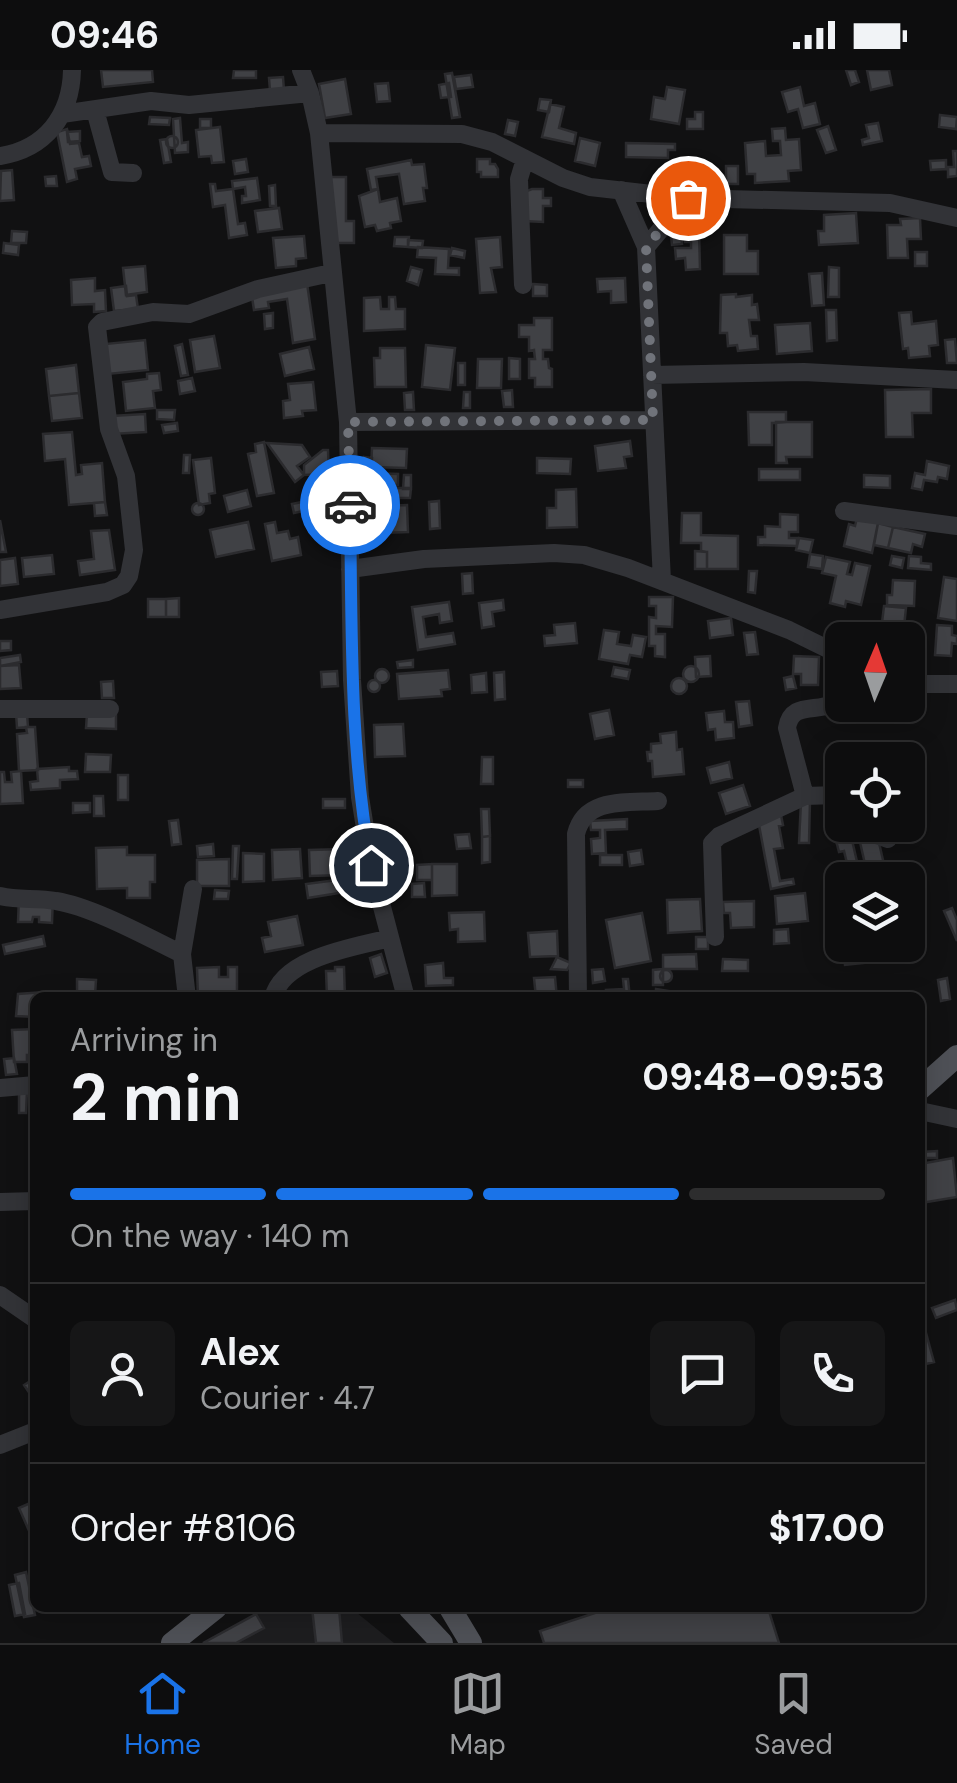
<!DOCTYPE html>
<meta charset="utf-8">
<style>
:root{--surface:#0d0d0e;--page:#161617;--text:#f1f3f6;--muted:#9a9c9e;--line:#2d2d2e;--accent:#1a73e8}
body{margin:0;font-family:"DM Sans",sans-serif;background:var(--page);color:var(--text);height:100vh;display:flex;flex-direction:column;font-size:38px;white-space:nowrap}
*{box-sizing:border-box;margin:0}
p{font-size:32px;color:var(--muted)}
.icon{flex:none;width:55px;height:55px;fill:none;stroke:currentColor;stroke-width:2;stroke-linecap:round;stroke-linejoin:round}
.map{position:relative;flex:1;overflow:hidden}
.drawer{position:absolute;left:30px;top:922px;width:895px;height:620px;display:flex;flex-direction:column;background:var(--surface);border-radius:15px;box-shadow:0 5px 25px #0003,0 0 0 2px var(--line)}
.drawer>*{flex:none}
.needle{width:65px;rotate:2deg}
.controls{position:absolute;left:825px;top:552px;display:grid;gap:20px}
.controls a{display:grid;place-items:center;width:100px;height:100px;border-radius:15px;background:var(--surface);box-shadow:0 5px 25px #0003,0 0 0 2px var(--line);font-size:50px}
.pin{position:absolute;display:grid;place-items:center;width:85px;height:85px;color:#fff;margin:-42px;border:5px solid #fff;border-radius:50%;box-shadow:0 2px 10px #0007}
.courier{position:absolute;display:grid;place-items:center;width:100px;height:100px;margin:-50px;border:8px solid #1a73e8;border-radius:50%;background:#fff;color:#222;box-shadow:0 2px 12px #0007}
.overview em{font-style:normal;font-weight:700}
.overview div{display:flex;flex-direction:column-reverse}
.overview{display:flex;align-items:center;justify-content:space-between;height:170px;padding:0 40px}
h1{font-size:65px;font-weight:700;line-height:75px}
.bar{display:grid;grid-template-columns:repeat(4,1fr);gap:15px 10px;align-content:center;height:120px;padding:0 40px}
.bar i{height:12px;border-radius:8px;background:var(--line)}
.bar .selected{background:var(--accent)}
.bar p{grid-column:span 4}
.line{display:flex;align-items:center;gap:25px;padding:0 40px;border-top:2px solid var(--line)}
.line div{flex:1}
.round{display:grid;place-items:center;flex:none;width:105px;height:105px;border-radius:15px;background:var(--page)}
.status{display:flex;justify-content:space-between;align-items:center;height:70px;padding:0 50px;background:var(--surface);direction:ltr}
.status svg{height:28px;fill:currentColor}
.menu{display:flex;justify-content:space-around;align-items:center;height:140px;border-top:2px solid var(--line);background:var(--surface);font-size:28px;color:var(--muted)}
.menu a{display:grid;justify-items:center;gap:5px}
.menu .selected{color:var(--accent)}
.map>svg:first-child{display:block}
</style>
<div class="status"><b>09:46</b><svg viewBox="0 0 49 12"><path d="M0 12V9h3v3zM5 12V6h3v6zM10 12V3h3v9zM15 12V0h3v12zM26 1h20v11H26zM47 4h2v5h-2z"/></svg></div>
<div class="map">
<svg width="957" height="1573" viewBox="0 0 957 1573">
<rect width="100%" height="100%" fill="#111112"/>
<path fill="#1d1d1f" d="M267,1538H351L394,1573H203Z"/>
<path fill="#404145" stroke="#2b2b2e" stroke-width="2.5" d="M101,0H152L153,12L103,17Z
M234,0H256V8H233Z
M846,0H855L859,12L851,15Z
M867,0H889L892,15L871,20Z
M452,3L460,47L452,48L445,4Z
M471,5L473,17L456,19L454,7Z
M283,7L284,20L270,21L269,8Z
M345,9L351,44L325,48L319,14Z
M388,13L390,31L377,32L375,14Z
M449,13L451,27L441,28L439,15Z
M667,17L685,20L679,54L651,49L654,27L665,29Z
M800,17L804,36L815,33L820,54L803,58L798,39L788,42L782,22Z
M540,29L551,30L549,42L538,40Z
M550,34L564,37L559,58L576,63L574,74L542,67Z
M695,42H703V59H687V49H695Z
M940,45L957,47L956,59L939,57Z
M150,47L170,48L169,55L149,54Z
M180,48L182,73L188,72V82L175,83L173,49Z
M200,49H211V58H200Z
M508,50L518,52L515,66L505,64Z
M878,53L882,71L863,75L862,70L869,68L866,55Z
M828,56L836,80L826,83L817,60Z
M220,57L224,92L212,93L211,86L199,87L196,60Z
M785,58L786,70L799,69L801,100L788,101L789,111L755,113V104H747L745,73L765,71L766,86L781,85L780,71H773L772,59Z
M67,59L70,74L79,73L82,87L89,86L91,96L75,99L77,109L67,112L57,62Z
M80,61V71L68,72L67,62Z
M166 72a6 6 0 1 1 12 0a6 6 0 1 1-12 0Z
M580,68L600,73L595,96L575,91Z
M167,69L171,92L164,93L160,70Z
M626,73L675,74V80H668V88L626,87Z
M953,81H957V106L948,107V97H954Z
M246,89L248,102L235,104L233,91Z
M477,89H490V94H495L498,99V107H481V102H477Z
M411,90L412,95L424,94L427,118H423L425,131L404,134L399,104L376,107L378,119L371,120L367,99Z
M946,90V99L931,100L930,91Z
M726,96H738V114H726Z
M12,100L14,130L0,131L1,101Z
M56,106L57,116H46L45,107Z
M330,107H346V151H354V173H331Z
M257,108L260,130L242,133V126H246L245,117L233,119L232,111Z
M210,114H215L216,121L233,119L238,154L245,153L247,165L229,168L225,135L213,137Z
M275,115L276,136H270L269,116Z
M378,119L380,132L397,128L401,151L390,153L391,158L377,161L375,155L365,157L359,126Z
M532,119H543V128H551V136H543V152L524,151V122Z
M279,138L282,159L258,162L255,141Z
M856,143L858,173L819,175L818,161H824V145Z
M920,148L921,169H907L908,188H888L887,155H901L900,149Z
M12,161L27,162L26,173H11Z
M684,161H699L700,199L686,200L685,188L676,189L675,178H691V172H685Z
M681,164L682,174L672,175L671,165Z
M724,165H747V181H758V204H724Z
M304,166L306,188L296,189V196L276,198L273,168Z
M395,167H409L408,177L394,176Z
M500,167L502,197L491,198L496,222L480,223L476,169Z
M408,170L423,171L422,178L408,177Z
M4,173L19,175L18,185L3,183Z
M418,177L449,179L448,198H459V205L435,204L436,188L417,187Z
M452,178L465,181L464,188L450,185Z
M915,182H927V196H915Z
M145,196L147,222L126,225L123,198Z
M411,197L422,200L418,215L407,211Z
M829,197L839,198V227H828Z
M822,203L824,235L812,236L809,204Z
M95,208V221L105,220L106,241L94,242V234L72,235L71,210Z
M625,208L626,232L611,233V221L598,222L597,209Z
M307,213L315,269L293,273L287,229L268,232L269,238L254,240L251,221Z
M533,214L547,215V226H533Z
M126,216L127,226L136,225L138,239L114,241L111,218Z
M736,224V227L752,225V235L757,234L759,250H749L751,266H757L758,279L738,281L737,275L728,276L727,263H720L721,225Z
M380,227L381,239H389V227H395L396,239H405V259L364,261V228Z
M826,240H836L837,270L827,271Z
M911,242L912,254L936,251L938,275L929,276L930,286L909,288L908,278L903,279L899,243Z
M273,243V258L265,259L264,244Z
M534,248H552V280H543V289H548L549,298L552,299V317H535V308H529V289H535L534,280L529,281V267H519V255H534Z
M810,253L812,281L777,284L775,255Z
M214,266L220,298L195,302L190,270Z
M955,269L957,293H947L945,270Z
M145,270L148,300L108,304L105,274Z
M182,274L188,305L181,306L175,276Z
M426,275L455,278L450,320L422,317Z
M309,277L314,299L285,306L280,284Z
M380,278H405L406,317H375L374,288H380Z
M509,288L520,289V309H509Z
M478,289H502L501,318H477Z
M458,293H465V315H458Z
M76,295L79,323L49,326L46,299Z
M159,303L161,320L153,321L155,338L126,341L123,312L147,309V304Z
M192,308L195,321L180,324L178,311Z
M313,312L316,340L302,341L303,346L284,348L283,331L290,330L288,314Z
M931,319V343H912L913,367H886L885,320Z
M512,320L513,337H504L502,321Z
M413,322L414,340H405L404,323Z
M464,322H470V338H463Z
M79,323L82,348L52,351L49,326Z
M157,340H175L174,350L157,349Z
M748,342H786V352L772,353V375H749Z
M145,344L146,362L112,364L111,346Z
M776,352H812V387H786L787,393H776Z
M177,353L178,361L164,363L162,355Z
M72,362L76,405L82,404L81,395L102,393L105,432L69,435L65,389L45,391L43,364Z
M630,371L632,386L624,387L626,398L598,401L595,376Z
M264,372L274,423L257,426L248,384L256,382L255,374Z
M267,373L302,375L310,387L297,396L304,405L295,412Z
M372,378L407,379L406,398L371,397Z
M323,380H328L329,404L304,405V395Z
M184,385H190L189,403H183Z
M364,387L372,388L371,403L398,404V415L363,414Z
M211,388L215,423L209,424L210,433L199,435L193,390Z
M537,388L571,389L570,404L537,403Z
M927,391L949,396L947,409L938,407L937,412L924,410L922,420L912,418L915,403L925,405Z
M759,399H800V410H759Z
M404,405H411V419H403Z
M864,405L890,406V418L864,417Z
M393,418H411L410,428H393Z
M576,419L577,457L547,458V438H556V420Z
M247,420L251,436L228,442L224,426Z
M326,427L327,436L294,443L292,434Z
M439,431L440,458L430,459L429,432Z
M105,432L107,445L95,446L94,433Z
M192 439a6 6 0 1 1 12 0a6 6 0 1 1-12 0Z
M407,435L408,462L383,463L382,436Z
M359,436H372V445H359Z
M682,443H701V465L738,466V499H707V482L701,481V473H681Z
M780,444L798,445V462H789V468H797V476L758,475V467H765V456L780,457Z
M857,448L878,453L872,483L844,476L849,454L855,456Z
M0,450L6,482H0Z
M248,452L254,479L216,487L210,460Z
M275,452L277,463L288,461L290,469L298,467L301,485L272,491L265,454Z
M878,453L893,457L888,478L874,475Z
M893,457L925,464L922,477L913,474L911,483L888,478Z
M109,460L115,500L80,505L78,491L94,489L91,461Z
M799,468L813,470L810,483L796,480Z
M695,481L707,482V499H695Z
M810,484L823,486L822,499L808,497Z
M52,485L54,504L24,507L22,488Z
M892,486L904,488L902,498L890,495Z
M909,486L921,487V493L931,494V500L908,498Z
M826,487L850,492L847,504L852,505L855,493L870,496L861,535L846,531L845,537L830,533L836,506L822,503Z
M15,488L18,514L0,516V490Z
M749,501H757L755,523L748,522Z
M472,503L473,523L463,524L462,504Z
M944,507L957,509V551L938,548Z
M893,510L915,511L914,536L887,535V525H892Z
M649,527H673L672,557L656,556V564H665V587L655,586V576H649V547L656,548V536H649Z
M179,528V547H166V529Z
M148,529H166V547H148Z
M503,530L504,540L492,542L494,556L482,558L479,533Z
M449,532L452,551L440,553L439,544L423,547L426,567L453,563L455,574L418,580L412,537Z
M884,536L906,538L904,557L895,556L894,563L881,561Z
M731,548L733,565L710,568L708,551Z
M575,553L577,573L545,576L544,566L555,565L554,555Z
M937,555L952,556V565L957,566V574L952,573L951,586L935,585Z
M858,558L881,561L880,570H857Z
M604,560L619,562L617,574L631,576L633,565L646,567L642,587L630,585L628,594L599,589Z
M755,562L758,584L747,585L744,563Z
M0,571H11V580L0,581Z
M20,585L21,592L0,596V588Z
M710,586L711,606L696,607L695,587Z
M794,586L819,587L818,615H801V604H793Z
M413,590V597L398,598L397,592Z
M19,595L21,618L0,619V596Z
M683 604a8 8 0 1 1 16 0a8 8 0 1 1-16 0Z
M614,597L630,600L628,609L612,606Z
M375 606a7 7 0 1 1 14 0a7 7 0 1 1-14 0Z
M448,600L450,619L441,620L442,626L399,629L397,604Z
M337,601L338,616L322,617L321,602Z
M504,602L505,629L495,630L494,603Z
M486,603L487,622L472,623L471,605Z
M793,606L796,618L786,620L784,608Z
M671 616a8 8 0 1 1 16 0a8 8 0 1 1-16 0Z
M368 616a6 6 0 1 1 12 0a6 6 0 1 1-12 0Z
M113,611L114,628H102L101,612Z
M749,631L752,655L739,657L736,632Z
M609,640L614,665L595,669L590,644Z
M724,641L725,652H733L734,668L716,670L715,659L708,660L706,643Z
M16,643H27L28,657L17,658Z
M87,643H116V659L86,658Z
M403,654L405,686L375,687L374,655Z
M26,657H35L38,700L19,701L17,664L27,663Z
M676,662L677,680L682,679L684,704L653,707L652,691H648L647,682H651V674L661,673L660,664Z
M86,684L111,685L110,702H85Z
M482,687H493V714H481Z
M729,692L732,708L711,713L707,698Z
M69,697V701H77L78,709L60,710V718L31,720L30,712L38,711L37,699Z
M21,701L23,733L0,734V702H4L5,712H12L11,702Z
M118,705H128V730H118Z
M568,710H583V717H568Z
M743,715L750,736L726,744L719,723Z
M94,726H103L104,746H94Z
M323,729H345V738H323Z
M801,731H810L809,773H799Z
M73,733H90V742L73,743Z
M481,739H489L490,766L482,767Z
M781,745L783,755L779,756L783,778L774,779L780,811L793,809L794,814L771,819L758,750Z
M627,749V759L605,760L606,783L592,784L591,769L600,768V760H591L590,751Z
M178,750L181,774L172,775L169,751Z
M853,755L865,764L841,769L842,772L852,770L858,796L865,794L868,807L851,810L844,781L839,782L833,759Z
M469,764L471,778L457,779L455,765Z
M877,764L883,790L865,794L859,768Z
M490,766V792L482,793V767Z
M213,774L214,786L198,787L197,776Z
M398,774L401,795L383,797L381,777Z
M233,776H239L237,809H232Z
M127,777V785H155V812H150V828H127V818L97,819L96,778Z
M300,779L302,808L273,810L272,780Z
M343,779L344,805L310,806L309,780Z
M641,780L643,794L630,796L628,782Z
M243,783L264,784V811L243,812Z
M600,785H622V795H600Z
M229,789V816H197V790Z
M432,794H457V825L432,826Z
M432,794V810H417V795Z
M337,810L339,823L308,828L306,814Z
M424,813L425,827H412V814Z
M215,820L229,821L228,829H214Z
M805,823L808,851L777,854L775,826Z
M19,826L53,827L52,853L39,852V847H33L32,852H18Z
M700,829L702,861L668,863L667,830Z
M754,831V857L731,858L730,843H724L723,832Z
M952,838L957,850V871L944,841Z
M484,842L485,871L458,872V859L450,860L449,843Z
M642,843L651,891L615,898L606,850Z
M297,846L303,875L265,882L262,868L271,866L268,852Z
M788,859L789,873L774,874V860Z
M557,861L558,886L530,887L528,863Z
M43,866L45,876L5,884L3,875Z
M696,867H708V879H696Z
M843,875H872L874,892L845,895Z
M381,884L387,903L375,907L370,888Z
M696,884L697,899H663V885Z
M557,887L571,893L567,900L551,899Z
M723,889L748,890V901H722Z
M443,893L444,908H453V915L426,916L425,895Z
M219,897V907H228V897H237V922L202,923V928H198L197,898Z
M335,897H344L345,928H327L326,901H335Z
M603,899L605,911L593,913L592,900Z
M663,899V915H653V900Z
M660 906a6 6 0 1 1 12 0a6 6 0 1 1-12 0Z
M534,908L555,907L557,928H536Z
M947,908L950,929L941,931L938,910Z
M77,909L96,910L95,926H77Z
M623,909H628L630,928H607L606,920L624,919Z
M656,919L675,922L674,928H655Z
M44,922V928H35V947L16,946L18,924Z
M35,959V985H27V992H14L12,960Z
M14,988L17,1004L6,1005L4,989Z
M19,1021H27L26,1043H19Z
M937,1081V1088H921L920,1082Z
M953,1088L957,1127L921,1133L920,1094Z
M955,1230L957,1240L936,1248L932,1238Z
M926,1263L934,1292L926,1294L920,1264Z
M35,1308V1331L24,1315Z
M35,1431V1460L30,1463L19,1438Z
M26,1502L35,1545L24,1547L15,1505Z
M19,1513L25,1544L15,1546L9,1515Z
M312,1538H339L342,1573H316Z
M610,1538H768L779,1573H544L540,1561Z
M256,1544L264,1558L236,1573H203Z"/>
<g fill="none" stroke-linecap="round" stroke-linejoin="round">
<path stroke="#323337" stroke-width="18" d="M301,0L310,23L319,63L348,352L352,610L360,727L371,795L406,928
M95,40L112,102L133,103
M62,44L151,31L189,35L310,23
M319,63L462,64L492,72L563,108L590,117L687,128L890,133L957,148
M0,86C45,79 71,46 72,0
M621,120L646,177L662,511
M646,177L687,128
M523,215L519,109L525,89
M652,305L804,302L957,310
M348,352L653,350
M844,441L957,456
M350,499L424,489L554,483L584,485L628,498L789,560L842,586
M0,540L107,522L123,515L129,506L134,480L126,406L109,359L97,257L102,252L153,242L189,244L258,219L331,203
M908,614H957
M0,639H110
M805,726L838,725L842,729
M861,755L868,762L888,769
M0,826C18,831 37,827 56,831C93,837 147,867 182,884
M715,867L712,773L719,766L805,726L787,658C791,632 814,642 833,634L839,583
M187,928L182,884L193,819
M273,928C283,887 355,877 390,868
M578,928L576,764C585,727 627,733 658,731
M0,1018L35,1015
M920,1041L957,1049
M0,1132L35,1131
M0,1225L35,1249
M0,1375L35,1361"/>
<path stroke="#4e5056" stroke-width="22" d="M920,1019L957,986
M409,1538L442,1573
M450,1538L471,1573
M172,1573L216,1538"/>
</g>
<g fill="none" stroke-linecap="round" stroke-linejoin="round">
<path stroke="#70737a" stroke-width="10" stroke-dasharray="0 18" d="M350,435L348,352L653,350L646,177L688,128"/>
<path stroke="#1a73e8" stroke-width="12" d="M350,435C352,555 349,676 371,795"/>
</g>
</svg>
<div class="controls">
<a><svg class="needle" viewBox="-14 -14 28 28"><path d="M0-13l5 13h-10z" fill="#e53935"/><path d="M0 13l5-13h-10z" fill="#9a9c9e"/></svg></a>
<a><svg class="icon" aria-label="locate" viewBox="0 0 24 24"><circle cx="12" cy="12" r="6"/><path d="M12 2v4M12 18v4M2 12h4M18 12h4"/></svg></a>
<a><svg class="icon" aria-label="layers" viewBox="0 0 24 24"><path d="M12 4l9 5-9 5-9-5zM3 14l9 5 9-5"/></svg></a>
</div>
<div class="pin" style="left:688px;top:128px;background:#ea580c"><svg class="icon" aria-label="bag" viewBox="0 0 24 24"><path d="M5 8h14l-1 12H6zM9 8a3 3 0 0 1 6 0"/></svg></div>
<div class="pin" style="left:371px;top:795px;background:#1f2937"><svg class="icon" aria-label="home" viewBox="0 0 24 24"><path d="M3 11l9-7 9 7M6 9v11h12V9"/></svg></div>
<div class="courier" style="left:350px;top:435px"><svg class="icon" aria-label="car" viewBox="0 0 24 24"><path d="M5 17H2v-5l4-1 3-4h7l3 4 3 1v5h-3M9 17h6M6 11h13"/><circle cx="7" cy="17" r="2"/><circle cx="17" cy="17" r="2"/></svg></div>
<section class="drawer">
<div class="overview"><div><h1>2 min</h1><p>Arriving in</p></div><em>09:48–09:53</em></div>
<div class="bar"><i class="selected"></i><i class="selected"></i><i class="selected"></i><i></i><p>On the way · 140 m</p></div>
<div class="line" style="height:180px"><a class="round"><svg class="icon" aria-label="person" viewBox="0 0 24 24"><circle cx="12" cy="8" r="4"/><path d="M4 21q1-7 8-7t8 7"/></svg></a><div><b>Alex</b><p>Courier · 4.7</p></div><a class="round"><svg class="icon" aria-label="chat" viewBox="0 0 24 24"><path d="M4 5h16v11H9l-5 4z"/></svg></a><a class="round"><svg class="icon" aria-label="phone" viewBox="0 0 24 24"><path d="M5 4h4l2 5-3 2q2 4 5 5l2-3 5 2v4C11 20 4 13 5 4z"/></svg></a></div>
<div class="line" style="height:130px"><div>Order #8106</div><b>$17.00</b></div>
</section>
</div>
<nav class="menu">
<a class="selected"><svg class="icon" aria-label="home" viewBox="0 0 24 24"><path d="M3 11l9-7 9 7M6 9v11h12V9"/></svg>Home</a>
<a><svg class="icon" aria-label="map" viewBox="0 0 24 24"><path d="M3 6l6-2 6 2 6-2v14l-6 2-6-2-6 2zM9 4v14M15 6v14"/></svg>Map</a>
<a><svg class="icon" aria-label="saved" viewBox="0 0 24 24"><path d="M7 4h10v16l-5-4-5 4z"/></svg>Saved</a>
</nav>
